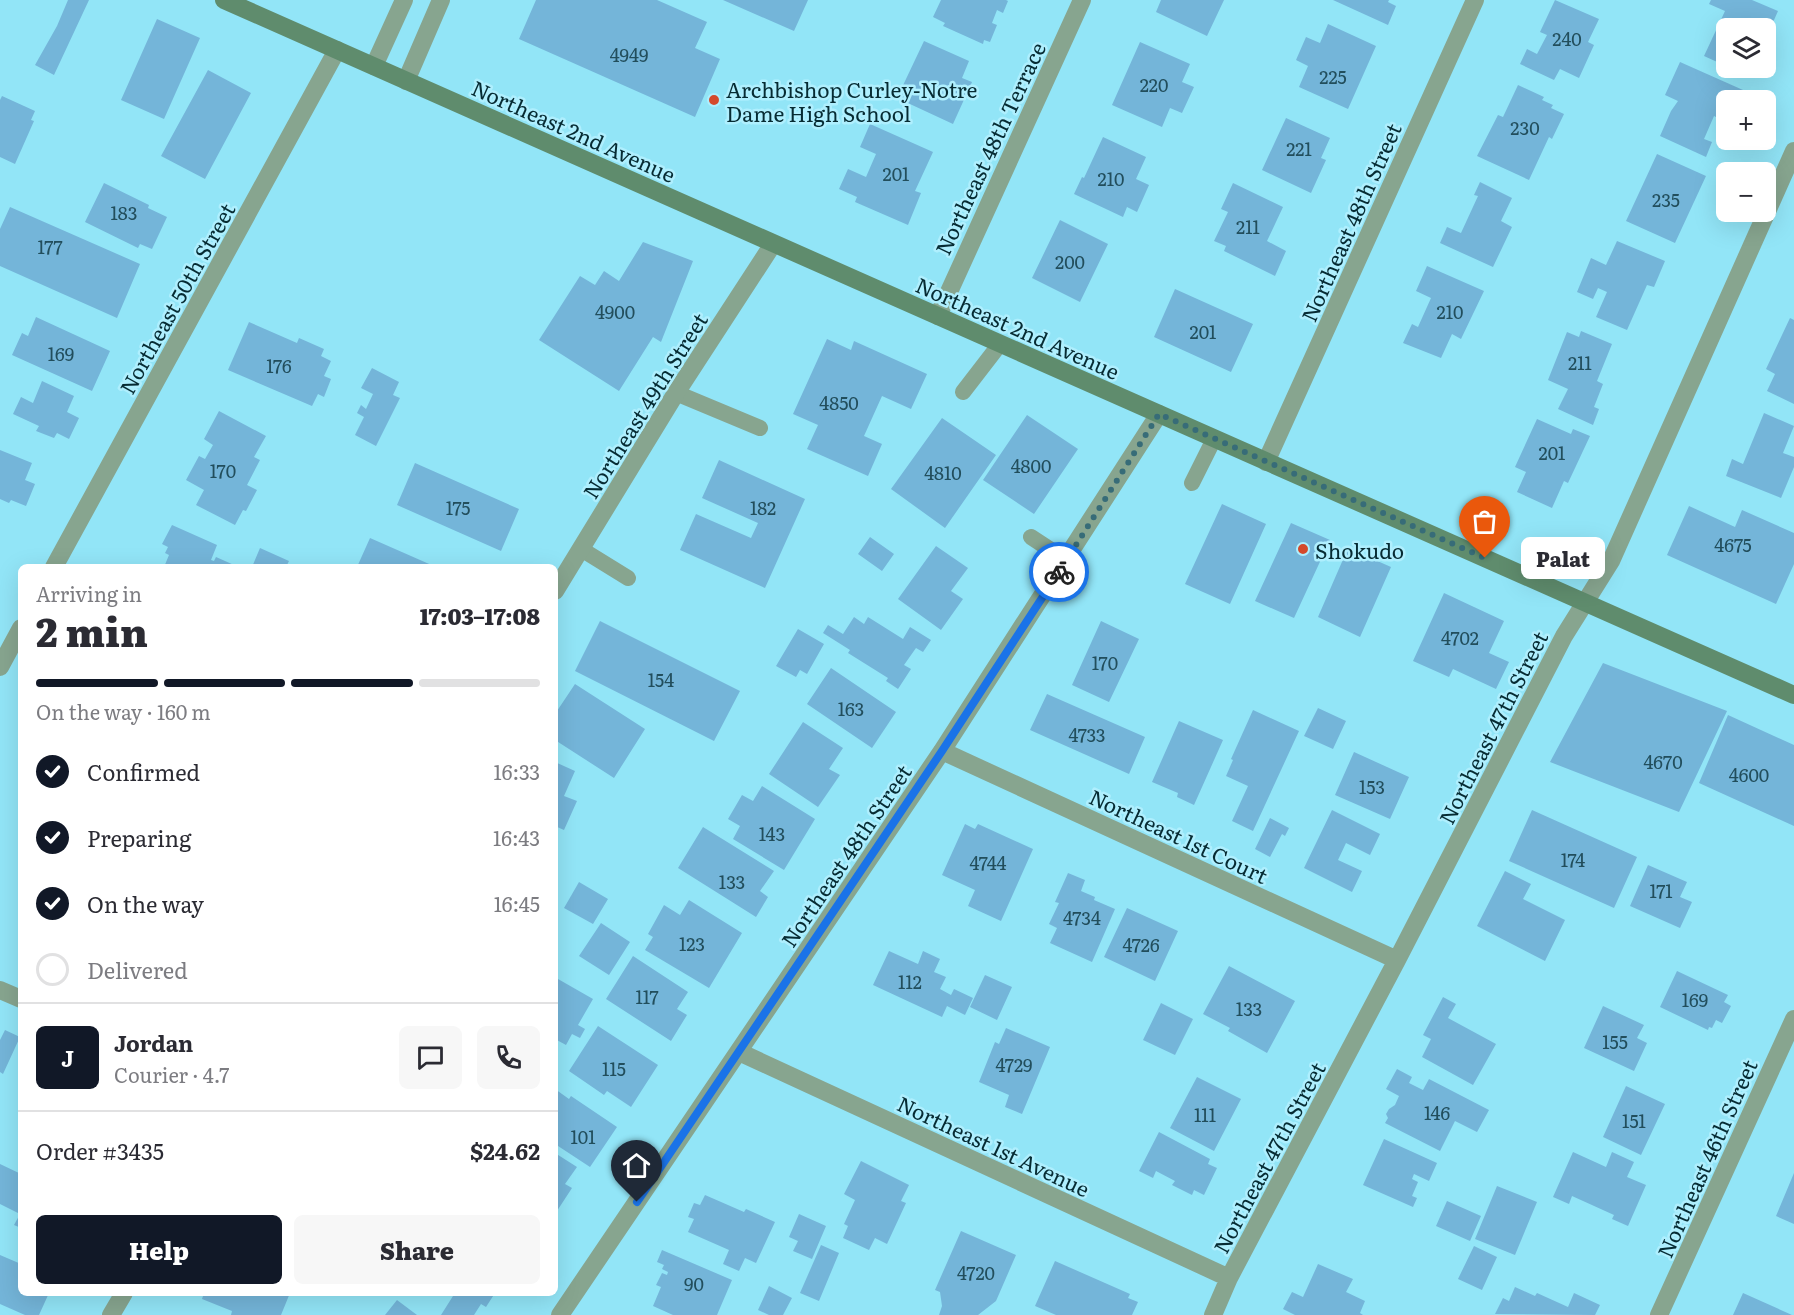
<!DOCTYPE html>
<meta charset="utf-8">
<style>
:root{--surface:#fff;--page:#f7f7f7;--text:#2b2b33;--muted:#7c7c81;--line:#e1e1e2;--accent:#111827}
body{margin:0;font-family:Literata,serif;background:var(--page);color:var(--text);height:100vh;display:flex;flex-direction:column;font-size:22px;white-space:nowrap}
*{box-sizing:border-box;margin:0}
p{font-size:20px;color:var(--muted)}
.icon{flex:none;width:33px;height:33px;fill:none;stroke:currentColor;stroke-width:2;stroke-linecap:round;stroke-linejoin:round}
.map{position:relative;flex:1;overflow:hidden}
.details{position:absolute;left:18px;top:564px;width:540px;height:732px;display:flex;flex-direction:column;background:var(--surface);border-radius:9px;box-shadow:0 6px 24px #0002}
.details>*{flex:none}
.fabs{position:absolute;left:1716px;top:18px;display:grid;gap:12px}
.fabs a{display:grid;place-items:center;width:60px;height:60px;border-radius:9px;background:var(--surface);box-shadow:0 6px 24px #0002;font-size:30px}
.pin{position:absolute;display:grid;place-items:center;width:51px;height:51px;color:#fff;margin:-62px -26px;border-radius:50% 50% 50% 0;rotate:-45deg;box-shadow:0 0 6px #0007}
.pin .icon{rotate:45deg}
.courier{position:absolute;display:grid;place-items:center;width:60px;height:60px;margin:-30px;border:4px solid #1a73e8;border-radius:50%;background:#fff;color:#222;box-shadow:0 2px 8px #0007}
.bubble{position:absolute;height:42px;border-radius:9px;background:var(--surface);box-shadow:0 6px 24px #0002;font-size:20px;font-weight:800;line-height:42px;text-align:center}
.headline em{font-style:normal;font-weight:800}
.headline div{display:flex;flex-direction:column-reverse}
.headline{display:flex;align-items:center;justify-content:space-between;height:102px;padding:0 18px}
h1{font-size:39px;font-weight:800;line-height:45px}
.bar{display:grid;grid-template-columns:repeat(4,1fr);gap:9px 6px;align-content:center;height:72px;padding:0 18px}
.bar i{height:8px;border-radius:4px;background:var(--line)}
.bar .on{background:var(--accent)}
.bar p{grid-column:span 4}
.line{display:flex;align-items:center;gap:15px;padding:0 18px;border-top:2px solid var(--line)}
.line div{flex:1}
.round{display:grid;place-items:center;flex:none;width:63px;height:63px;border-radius:9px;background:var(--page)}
ol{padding:0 18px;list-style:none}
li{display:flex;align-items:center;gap:18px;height:66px}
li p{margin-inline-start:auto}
li .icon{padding:6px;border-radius:50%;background:var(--accent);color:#fff;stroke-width:4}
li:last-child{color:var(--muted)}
li i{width:33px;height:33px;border:3px solid var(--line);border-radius:50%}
.primary-button{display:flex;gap:12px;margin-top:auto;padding:12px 18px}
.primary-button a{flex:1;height:69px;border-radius:9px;background:var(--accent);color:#fff;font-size:24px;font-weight:800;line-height:69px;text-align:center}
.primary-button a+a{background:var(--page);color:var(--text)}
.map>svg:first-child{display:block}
</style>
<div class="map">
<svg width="1794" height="1315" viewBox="0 0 1794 1315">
<rect width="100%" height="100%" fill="#92e5f7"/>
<path fill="#74b5d9" d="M68,0H89L54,75L35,65L57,26Z
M536,0H657L707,22L695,48L720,59L695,117L519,39Z
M723,0H808L794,31Z
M941,0H1006L1008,1L1003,13L997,10L992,23L997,25L990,42L984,40L983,44L943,26L945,23L933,17Z
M1161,0H1224L1207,36L1156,12Z
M1333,0H1389L1388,2L1396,6L1388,25Z
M1555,0L1599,19L1588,42L1594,45L1579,78L1560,69L1554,80L1520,64L1527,49L1537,54L1547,35L1540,32Z
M1711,0H1752L1778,11L1766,38V28H1726V66L1704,56L1725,11L1709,4Z
M157,19L200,38L164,119L121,100Z
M1328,24L1376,46L1348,109L1299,87L1308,66L1296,60L1306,37L1320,43Z
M924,41L969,61L962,78L972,82L953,124L897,98Z
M1140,42L1190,64L1182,82L1194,87L1182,113L1170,108L1162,127L1112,105Z
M1680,62L1743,90L1738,100H1726V122L1714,116L1704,139L1712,142L1706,157L1660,136L1671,111L1678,101L1665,95Z
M208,70L251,93L205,179L161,156Z
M1518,85L1544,97L1542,100L1553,105L1551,108L1564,114L1552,139L1549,137L1529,180L1477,156L1498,115L1503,117Z
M2,96L35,111L31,120L34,121L15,164L0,157V100Z
M1286,118L1330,138L1321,158L1326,160L1311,193L1262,170Z
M870,124L933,152L915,191L921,193L908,225L855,202L857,197L839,189L848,169L866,177L876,154L860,147Z
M1103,137L1146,157L1136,179L1149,185L1137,212L1127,207L1123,217L1074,194L1082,177L1084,178Z
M1657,154L1706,176L1675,243L1626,221Z
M1480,182L1512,198L1501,221L1512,227L1493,267L1440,243L1447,227L1461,233L1478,196L1474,195Z
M104,183L149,205L148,208L167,217L152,249L140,244L138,248L85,222Z
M1233,183L1283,207L1267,241L1286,251L1275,276L1224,251L1226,246L1214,241L1228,212L1221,209Z
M10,207L140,264L117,318L0,266V229Z
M1060,220L1108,244L1080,302L1032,278Z
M1617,241L1665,261L1654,287L1647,285L1627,330L1596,317L1607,292L1598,288L1593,299L1577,292L1591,258L1606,265Z
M643,242L693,261L661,342L653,337L619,391L539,340L580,276L595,285L604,271L619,281Z
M1427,266L1484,291L1461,339L1452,334L1441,358L1403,343L1412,324L1418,327L1431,298L1416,291Z
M1175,289L1253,324L1231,372L1154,337Z
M36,317L110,351L92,391L12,355L22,333L28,336Z
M1790,318L1794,320V404L1767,391L1775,374L1766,369Z
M249,322L297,343L299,338L324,349L321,356L331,361L324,376L331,379L324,397L318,394L312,406L228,370Z
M1581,331L1612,344L1597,381L1603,384L1594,407L1599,409L1593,425L1558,409L1568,389L1548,380L1567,332L1579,337Z
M827,339L851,350L854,341L927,374L911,409L882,396L864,436L882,444L868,476L807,449L818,425L793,414Z
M372,368L399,382L393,395L400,398L376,446L355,435L364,417L357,413L361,405L366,409L373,394L361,388Z
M42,381L74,396L67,412L79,418L69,439L57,433L54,438L36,431L39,426L13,414L21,397L33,403Z
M219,411L266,436L254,457L260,460L247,485L257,490L246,511L243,510L235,525L196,505L204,490L186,480L199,456L205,459L213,445L204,439Z
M1764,413L1794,426L1783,453L1794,457V467L1781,498L1726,476L1732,459L1743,464Z
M1027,415L1078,449L1034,514L983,480Z
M942,418L996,455L945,528L891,489Z
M1537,419L1571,434L1573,429L1590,436L1568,483L1564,481L1552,508L1517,492L1526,472L1515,467Z
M0,450L32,463L25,480L35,484L26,506L11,500L9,503L0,499Z
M719,460L805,499L765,588L680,550L696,514L751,538L758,523L702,498Z
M415,463L519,509L501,551L397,505Z
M1222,504L1266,524L1230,604L1185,584Z
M1689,506L1735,527L1742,510L1794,533V564L1776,604L1667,555Z
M1291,523L1330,540L1294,618L1255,601Z
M172,525L217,545L211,560L214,561L216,557L234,565L233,567H164L169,555L165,553L168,547L162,544Z
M870,537L894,554L882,571L858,554Z
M370,538L436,567H357Z
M936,546L968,568L951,591L963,599L941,630L898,599Z
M260,548L289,561L286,567H252Z
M1348,548L1391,567L1360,637L1318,617Z
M1444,593L1504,621L1489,653L1509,662L1496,689L1453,669L1449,677L1413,661Z
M854,617L864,624L868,617L903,639L910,627L931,640L923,652L916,648L904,665L911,669L898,689L886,681L888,678L848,653L850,650L823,633L828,625L843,634Z
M600,621L740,691L714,741L575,671Z
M1101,621L1139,639L1109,702L1072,685Z
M798,629L824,644L807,674L800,670L796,677L776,666Z
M1603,663L1727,711L1679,812L1550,762Z
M831,668L896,712L872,748L807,704Z
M575,684L645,729L614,778L555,740V714Z
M1047,694L1145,737L1129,774L1030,730Z
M1318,708L1346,721L1333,749L1304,736Z
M1253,710L1299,731L1253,831L1232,821L1248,786L1226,776L1233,760L1231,759Z
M1728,715L1794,745V826L1699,783Z
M1179,721L1223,740L1194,805L1177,797L1178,793L1152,782Z
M803,722L843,748L829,769L840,775L818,807L769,774Z
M1354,752L1409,777L1390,819L1335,795Z
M555,762L575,771L564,796L577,801L564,830L555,826Z
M762,786L815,819L784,870L733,839L740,826L728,819L742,795L753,801Z
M1332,810L1380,834L1370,855L1346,843L1338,860L1362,871L1352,892L1304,868Z
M1532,810L1637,857L1614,908L1509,861Z
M1270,818L1289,828L1285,836L1282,834L1270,857L1255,849Z
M965,824L975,829L978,824L1033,849L1001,921L968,906L975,890L942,875Z
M703,827L774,871L760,891L768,897L756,917L678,868Z
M1648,865L1687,882L1680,897L1692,902L1680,928L1630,906Z
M1505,871L1531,884L1523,899L1565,920L1545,961L1477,926Z
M1068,873L1085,880L1081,891L1095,897L1094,900L1115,909L1092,962L1050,943L1057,928L1049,924L1059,903L1055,902Z
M579,882L608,899L593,924L564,908Z
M689,900L742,933L709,988L645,950L653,937L648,934L664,905L680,915Z
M1127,908L1178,931L1155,981L1104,957Z
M601,923L630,942L609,975L579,956Z
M889,951L918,964L923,951L940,959L934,972L946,977L940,989L951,995L954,989L973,998L965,1015L947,1006L942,1017L873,985Z
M633,956L688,992L677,1009L687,1015L671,1041L606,999Z
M1229,966L1295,1001L1267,1053L1228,1031L1230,1028L1203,1014Z
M1677,971L1728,995L1724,1002L1731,1006L1722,1023L1716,1020L1712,1028L1709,1027L1708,1030L1660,1007Z
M985,975L1012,987L997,1020L970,1007Z
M558,979L593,999L578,1025L585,1029L580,1038L572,1034L566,1045L555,1039V985Z
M1443,997L1456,1004L1448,1018L1496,1044L1473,1085L1422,1057L1431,1039L1423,1035Z
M1161,1003L1193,1019L1175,1055L1143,1040Z
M1603,1006L1644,1025L1637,1038L1647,1043L1634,1071L1584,1048Z
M598,1026L658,1065L631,1107L607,1091L604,1095L569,1071Z
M1006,1028L1050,1047L1022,1114L1005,1107L1009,1095L979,1082L995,1042L999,1044Z
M5,1030L20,1037L3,1074L0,1072V1040Z
M1397,1069L1412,1077L1409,1083L1423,1090L1429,1079L1489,1110L1477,1132L1455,1121L1440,1151L1385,1123L1388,1118L1386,1114L1389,1109L1395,1105L1399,1096L1386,1089Z
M1197,1077L1241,1099L1214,1151L1170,1128Z
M1626,1086L1665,1104L1641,1155L1603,1137Z
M555,1089L569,1099L571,1096L617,1127L590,1167L555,1144Z
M1159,1132L1210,1159L1208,1164L1217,1168L1204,1195L1194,1190L1192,1195L1172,1185L1175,1181L1156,1171L1153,1178L1139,1171Z
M1384,1139L1437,1163L1429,1181L1414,1174L1412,1179L1418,1182L1412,1196L1417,1198L1413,1207L1363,1185Z
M1573,1152L1606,1167L1612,1152L1634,1162L1627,1177L1646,1185L1628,1226L1612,1219L1614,1215L1572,1196L1569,1204L1553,1197Z
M555,1153L577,1167L565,1184L572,1188L555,1214Z
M861,1161L909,1185L901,1201L906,1203L887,1244L875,1238L869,1250L843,1238L848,1226L844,1224L855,1200L844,1194Z
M0,1164L21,1174V1228L14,1225L20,1214L0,1204Z
M1794,1173V1224L1776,1216Z
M1497,1186L1537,1202L1515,1255L1475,1239Z
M705,1195L744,1212L746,1209L775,1222L756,1263L745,1258L739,1271L723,1264L729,1250L688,1232L694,1219L688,1217L694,1203L700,1205Z
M1447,1201L1481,1216L1470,1241L1436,1226Z
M799,1214L826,1226L812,1259L793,1251L798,1241L789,1237Z
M961,1231L1016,1255L996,1301L978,1315H939L942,1306L940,1292L935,1290Z
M821,1245L839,1253L819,1301L800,1293Z
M1474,1246L1497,1257L1482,1290L1458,1279Z
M662,1250L732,1280L717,1315H673L653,1306L661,1287L656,1285L662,1273L667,1275L668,1272L662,1269L664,1265L657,1262Z
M0,1255L21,1264V1293H49L39,1315H25L0,1304Z
M1055,1261L1130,1294L1128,1298L1138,1302L1132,1315H1056L1035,1306Z
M1318,1264L1353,1279L1346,1292L1365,1301L1360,1313L1363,1315H1295L1283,1309L1292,1292L1303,1297Z
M769,1286L792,1298L783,1315H769L758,1310Z
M1515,1287L1535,1296L1537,1293L1568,1307L1574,1293L1600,1305L1595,1315L1495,1314L1503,1298L1509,1301Z
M204,1293H290L281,1315H231L232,1311L202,1299Z
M449,1293H495L486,1307L481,1304L474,1315H441L453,1296Z
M1743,1293L1792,1315H1733Z
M397,1300L417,1315H385Z"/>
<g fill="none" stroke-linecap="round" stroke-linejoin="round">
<path stroke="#87a58f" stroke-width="16" d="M963,392L1000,344
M676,393L760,428
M1192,483L1214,439
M1031,537L1066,560
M581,549L628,578"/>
<path stroke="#87a58f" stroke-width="18" d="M374,66L404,0
M406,81L441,0
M938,316L1082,0
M1266,462L1475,0
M54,567L337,50
M555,591L676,393L773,244
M0,667L21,628
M942,751L1397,960
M0,990L21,999
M739,1052L1229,1278
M111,1315L124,1293
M560,1315L942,751L1159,414
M1213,1315L1229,1278L1397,960L1564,636L1611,561L1794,151"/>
<path stroke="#87a58f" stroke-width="18" d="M1659,1315L1794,1019"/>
<path stroke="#5f8c6d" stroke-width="18" d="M224,0L1794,695"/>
</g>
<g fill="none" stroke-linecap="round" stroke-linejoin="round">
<path stroke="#376c78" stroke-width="6" stroke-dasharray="0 10.8" d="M1059,572L1159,414L1485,558"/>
<path stroke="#1a73e8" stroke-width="8" d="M637,1202L942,751L1059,572"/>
</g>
<g fill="#d4492b" stroke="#afeffe" stroke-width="2">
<circle cx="714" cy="100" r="6"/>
<circle cx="1303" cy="549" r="6"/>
</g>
<g text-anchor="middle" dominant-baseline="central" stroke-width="5" stroke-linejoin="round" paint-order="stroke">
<g font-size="18" fill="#224e5c">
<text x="1567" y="38">240</text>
<text x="629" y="54">4949</text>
<text x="1333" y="76">225</text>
<text x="1154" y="84">220</text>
<text x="1525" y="127">230</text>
<text x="1299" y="148">221</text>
<text x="896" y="173">201</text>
<text x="1111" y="178">210</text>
<text x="1666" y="199">235</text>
<text x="124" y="212">183</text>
<text x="1248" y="226">211</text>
<text x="50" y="246">177</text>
<text x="1070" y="261">200</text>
<text x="615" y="311">4900</text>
<text x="1450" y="311">210</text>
<text x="1203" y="331">201</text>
<text x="61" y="353">169</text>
<text x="1580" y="362">211</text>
<text x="279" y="365">176</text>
<text x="839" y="402">4850</text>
<text x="1552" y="452">201</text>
<text x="1031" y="465">4800</text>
<text x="223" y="470">170</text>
<text x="943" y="472">4810</text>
<text x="458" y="507">175</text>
<text x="763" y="507">182</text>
<text x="1733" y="544">4675</text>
<text x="1460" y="637">4702</text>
<text x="1105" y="662">170</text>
<text x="661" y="679">154</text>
<text x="851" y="708">163</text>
<text x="1087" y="734">4733</text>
<text x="1663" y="761">4670</text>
<text x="1749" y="774">4600</text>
<text x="1372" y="786">153</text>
<text x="772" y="833">143</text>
<text x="1573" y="859">174</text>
<text x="988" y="862">4744</text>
<text x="732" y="881">133</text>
<text x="1661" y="890">171</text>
<text x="1082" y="917">4734</text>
<text x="692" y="943">123</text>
<text x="1141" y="944">4726</text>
<text x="910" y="981">112</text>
<text x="647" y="996">117</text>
<text x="1695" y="999">169</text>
<text x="1249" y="1008">133</text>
<text x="1615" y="1041">155</text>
<text x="1014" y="1064">4729</text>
<text x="614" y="1068">115</text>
<text x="1437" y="1112">146</text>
<text x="1205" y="1114">111</text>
<text x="1634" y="1120">151</text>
<text x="583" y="1136">101</text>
<text x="976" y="1272">4720</text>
<text x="694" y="1283">90</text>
</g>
<g font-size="21" fill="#062b33" stroke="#afeffe" text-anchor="start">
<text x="726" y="88">Archbishop Curley-Notre<tspan x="726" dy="24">Dame High School</tspan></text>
<text x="1315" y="549">Shokudo</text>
</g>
<g font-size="21" fill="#062b33" stroke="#afeffe">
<text transform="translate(574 130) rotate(24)">Northeast 2nd Avenue</text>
<text transform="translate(989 148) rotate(-65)">Northeast 48th Terrace</text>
<text transform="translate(1350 222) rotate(-66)">Northeast 48th Street</text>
<text transform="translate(176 298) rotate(-61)">Northeast 50th Street</text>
<text transform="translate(1018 327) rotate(24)">Northeast 2nd Avenue</text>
<text transform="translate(644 405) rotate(-58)">Northeast 49th Street</text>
<text transform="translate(1492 727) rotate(-63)">Northeast 47th Street</text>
<text transform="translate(1179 835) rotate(25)">Northeast 1st Court</text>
<text transform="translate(845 855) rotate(-56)">Northeast 48th Street</text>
<text transform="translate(994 1145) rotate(25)">Northeast 1st Avenue</text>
<text transform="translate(1268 1157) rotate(-62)">Northeast 47th Street</text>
<text transform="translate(1706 1158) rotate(-66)">Northeast 46th Street</text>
</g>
</g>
</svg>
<div class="fabs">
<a><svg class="icon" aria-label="layers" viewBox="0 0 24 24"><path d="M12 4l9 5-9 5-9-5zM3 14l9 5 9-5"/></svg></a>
<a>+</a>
<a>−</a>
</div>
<div class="pin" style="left:1485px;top:558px;background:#ea580c"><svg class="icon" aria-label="bag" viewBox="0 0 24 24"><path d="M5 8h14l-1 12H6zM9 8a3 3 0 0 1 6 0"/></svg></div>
<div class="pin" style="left:637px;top:1202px;background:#1f2937"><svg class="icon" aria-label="home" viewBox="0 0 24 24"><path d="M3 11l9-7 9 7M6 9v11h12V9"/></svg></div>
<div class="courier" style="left:1059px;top:572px"><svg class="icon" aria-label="bike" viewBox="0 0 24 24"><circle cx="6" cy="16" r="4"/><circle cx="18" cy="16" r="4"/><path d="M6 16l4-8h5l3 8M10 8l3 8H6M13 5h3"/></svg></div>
<div class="bubble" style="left:1521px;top:537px;width:84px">Palat</div>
<section class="details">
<div class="headline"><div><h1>2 min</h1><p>Arriving in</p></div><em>17:03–17:08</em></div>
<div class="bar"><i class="on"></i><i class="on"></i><i class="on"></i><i></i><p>On the way · 160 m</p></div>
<ol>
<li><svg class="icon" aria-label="check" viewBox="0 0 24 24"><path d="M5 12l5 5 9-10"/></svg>Confirmed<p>16:33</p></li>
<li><svg class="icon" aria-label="check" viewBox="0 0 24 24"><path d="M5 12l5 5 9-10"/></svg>Preparing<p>16:43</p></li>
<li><svg class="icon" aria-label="check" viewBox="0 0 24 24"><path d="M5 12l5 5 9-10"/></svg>On the way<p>16:45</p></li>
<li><i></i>Delivered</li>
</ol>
<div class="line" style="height:108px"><b class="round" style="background:var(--accent);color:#fff">J</b><div><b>Jordan</b><p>Courier · 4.7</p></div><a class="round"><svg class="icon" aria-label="chat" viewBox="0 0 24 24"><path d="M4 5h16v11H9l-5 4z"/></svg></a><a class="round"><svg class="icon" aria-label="phone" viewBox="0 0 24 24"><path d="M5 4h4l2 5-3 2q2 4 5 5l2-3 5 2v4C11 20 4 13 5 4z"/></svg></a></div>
<div class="line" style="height:78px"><div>Order #3435</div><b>$24.62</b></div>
<div class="primary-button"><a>Help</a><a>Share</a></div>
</section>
</div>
